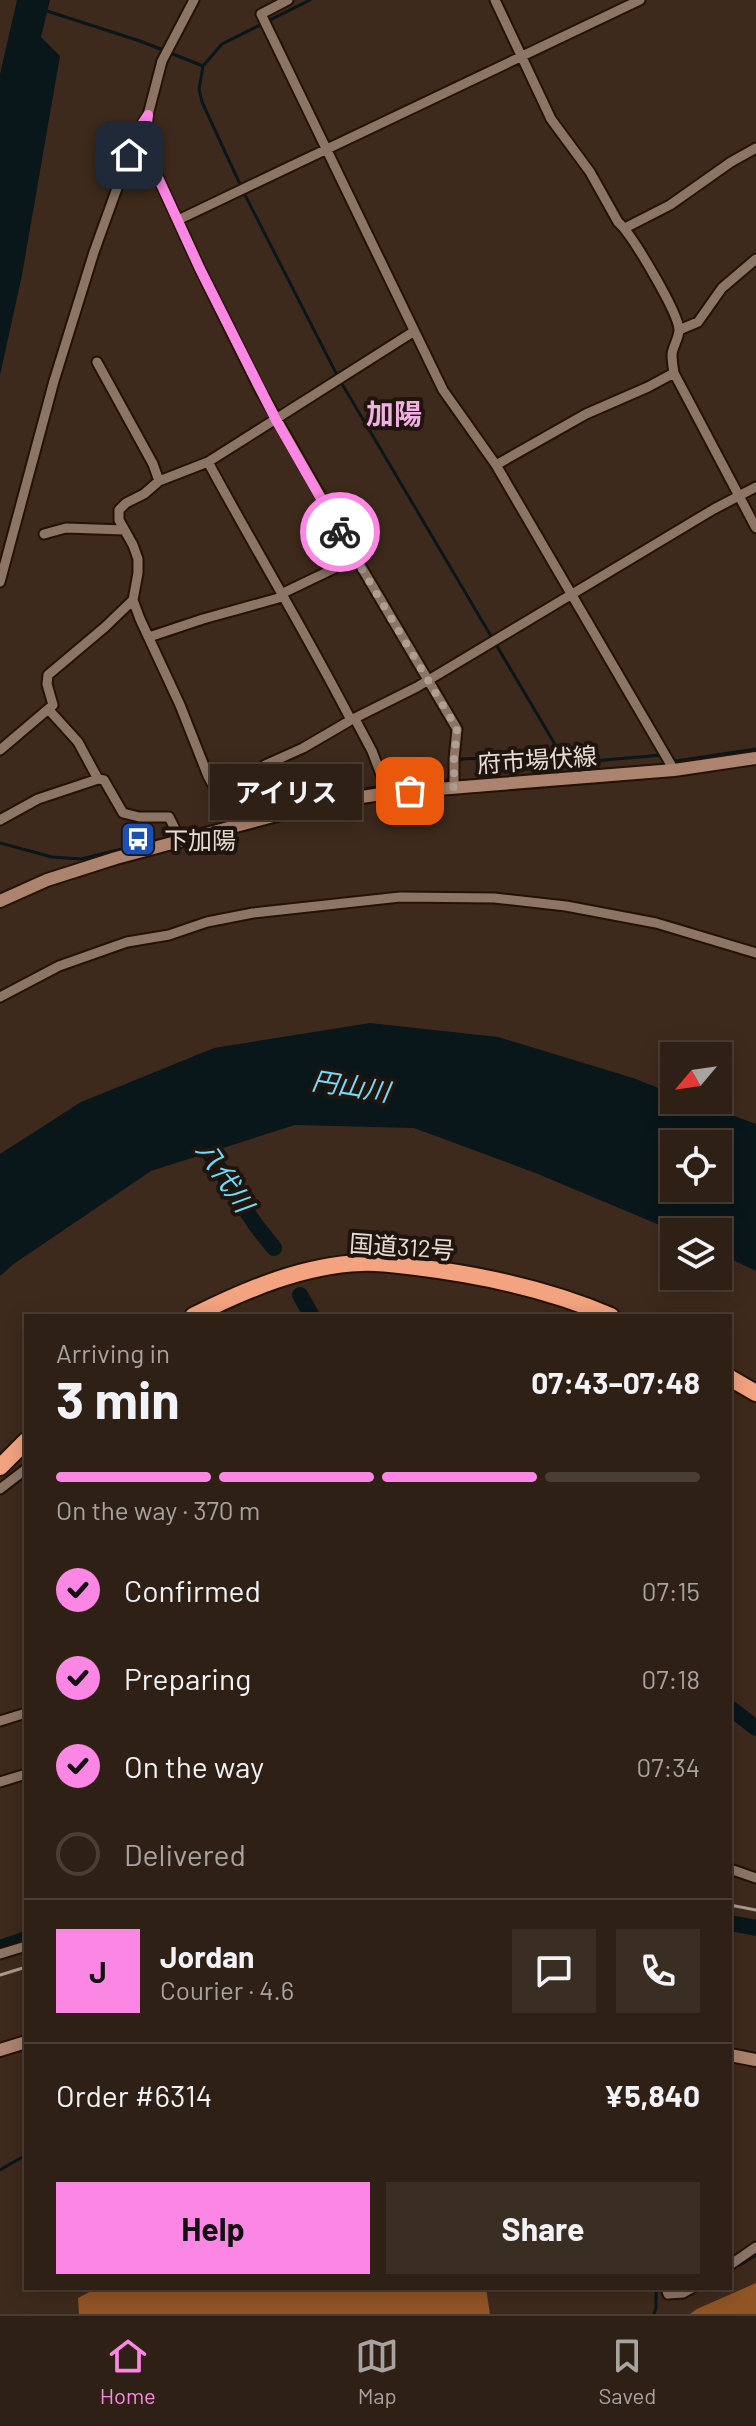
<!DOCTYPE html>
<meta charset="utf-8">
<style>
:root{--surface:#2e2015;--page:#3a2d22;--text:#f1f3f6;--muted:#a7a3a0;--line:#493e34;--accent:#fc86e4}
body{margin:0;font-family:Barlow,"Noto Sans JP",sans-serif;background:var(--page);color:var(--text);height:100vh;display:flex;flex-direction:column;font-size:30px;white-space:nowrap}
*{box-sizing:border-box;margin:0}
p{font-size:26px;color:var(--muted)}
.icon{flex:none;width:44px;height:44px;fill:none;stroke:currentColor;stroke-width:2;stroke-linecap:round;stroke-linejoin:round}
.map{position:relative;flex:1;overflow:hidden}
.panel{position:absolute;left:24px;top:1314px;width:708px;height:976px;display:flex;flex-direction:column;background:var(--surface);border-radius:0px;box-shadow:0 4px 20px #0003,0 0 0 2px var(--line)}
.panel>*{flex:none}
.needle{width:52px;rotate:241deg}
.buttons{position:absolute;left:660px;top:1042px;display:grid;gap:16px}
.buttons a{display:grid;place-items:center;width:72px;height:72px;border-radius:0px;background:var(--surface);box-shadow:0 4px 20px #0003,0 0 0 2px var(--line);font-size:40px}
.pin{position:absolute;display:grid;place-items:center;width:68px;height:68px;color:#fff;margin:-34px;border-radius:16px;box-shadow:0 4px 12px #0006}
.courier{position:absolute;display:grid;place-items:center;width:80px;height:80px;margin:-40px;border:6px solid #fc86e4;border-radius:50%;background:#fff;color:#222;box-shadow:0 2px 10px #0007}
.bubble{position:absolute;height:56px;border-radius:0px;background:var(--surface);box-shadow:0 4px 20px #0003,0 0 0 2px var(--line);font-size:26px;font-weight:700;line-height:56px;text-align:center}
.head em{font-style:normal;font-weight:700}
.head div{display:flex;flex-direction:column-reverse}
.head{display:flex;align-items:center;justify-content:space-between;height:136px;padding:0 32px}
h1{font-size:52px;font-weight:700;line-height:60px}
.bar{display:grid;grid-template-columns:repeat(4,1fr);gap:12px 8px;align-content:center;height:96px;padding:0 32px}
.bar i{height:10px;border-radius:6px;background:var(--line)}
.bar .current{background:var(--accent)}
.bar p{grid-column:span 4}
.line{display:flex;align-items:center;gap:20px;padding:0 32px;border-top:2px solid var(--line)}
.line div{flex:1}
.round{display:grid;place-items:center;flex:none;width:84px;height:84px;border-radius:0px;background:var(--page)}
ol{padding:0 32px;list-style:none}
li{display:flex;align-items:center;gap:24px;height:88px}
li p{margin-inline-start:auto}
li .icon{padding:8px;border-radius:50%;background:var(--accent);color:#111;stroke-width:4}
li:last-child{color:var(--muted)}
li i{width:44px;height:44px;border:4px solid var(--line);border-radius:50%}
.button{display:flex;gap:16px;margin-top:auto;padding:16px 32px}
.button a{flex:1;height:92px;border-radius:0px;background:var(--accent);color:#111;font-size:32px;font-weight:700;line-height:92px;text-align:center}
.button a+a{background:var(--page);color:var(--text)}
.tabs{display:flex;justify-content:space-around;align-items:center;height:112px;border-top:2px solid var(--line);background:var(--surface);font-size:22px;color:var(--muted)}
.tabs a{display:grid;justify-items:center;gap:4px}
.tabs .current{color:var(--accent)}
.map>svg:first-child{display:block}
</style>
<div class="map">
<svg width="756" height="2314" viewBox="0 0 756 2314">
<rect width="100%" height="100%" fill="#3e2a1c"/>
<path fill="#915425" d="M756,2283V2314H690L697,2309Z
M97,2288H486L490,2314H79L78,2298Z"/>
<path fill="#09161a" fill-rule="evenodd" d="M17,0H50L41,37L60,56L22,275L0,375V74Z
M370,1023L498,1037L633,1078L674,1094V1100H691L756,1124V1271L718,1253V1232H676L538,1174L414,1128L295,1125L151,1171L15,1263L0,1276V1154L81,1102L214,1048ZM718,1144V1188H674V1144Z"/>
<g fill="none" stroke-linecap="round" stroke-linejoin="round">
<path stroke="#09161a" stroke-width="3" d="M44,10L140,41L203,66L222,44L310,0
M203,66L199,89L202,102L245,195L338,377L566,763
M669,758L676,761L756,749
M457,766L461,759L531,756L535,766L662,755
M389,786L447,781L450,776
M342,794L381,786
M0,843L52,857L81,859L175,836
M0,2170L26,2155
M740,2265L756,2255
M654,2314L656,2308V2288"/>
<path stroke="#09161a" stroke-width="16" d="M198,1136L255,1224L274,1248
M300,1295L312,1316
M730,1708L756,1728
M730,1923L756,1928
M0,1948L26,1939"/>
<g stroke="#241205" stroke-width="13">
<path id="street" d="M288,0L261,14L443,390L496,465L674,770
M495,0L551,119L590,172L618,222C632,234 679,314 679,330C679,338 673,346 672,354C672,360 673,367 674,373L756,528
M148,115L144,147L200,269L259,388L356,558L457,729L454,759V787
M178,220L640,0
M625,228L670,205L731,162L756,148
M679,330L698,322L722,288L756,259
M97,362L153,464L159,481
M208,462C255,549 306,633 351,720
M496,465L586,414L648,387L674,373
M44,534L66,528L124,530
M0,582L54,381L94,252L138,130L148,115L162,61L194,0
M281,594L356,558
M149,637L203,619L282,597
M49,710L78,742L98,779L104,780L123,813L139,817H169L181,841
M355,719L372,751L388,793
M0,750L53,705L47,684L48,675L105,627L133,600
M231,812L249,793L265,765L303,748L351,720L417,687L714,509L756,487
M0,820L38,799L98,779
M235,827L231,812L220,798L208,776L180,705L140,619L133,600L138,573V559L133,545L119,520V510L126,503L144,494L159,481L208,462L413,332
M0,997L59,966L127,942L169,935L207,922L253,913L400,897L494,898L566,906L656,923L756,953
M0,1489L26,1469
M0,1721L26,1713
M0,1782L26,1774
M730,1869L756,1878
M0,1954L26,1946
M730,2265L756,2247
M666,2288L668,2294L683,2293L692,2288"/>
</g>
<g stroke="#241205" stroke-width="16">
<path id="secondary" d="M0,901L47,880L116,858L322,803L388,793L674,770L756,758
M0,2050L26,2042
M730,2055L756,2060"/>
</g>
<g stroke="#241205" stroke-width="20">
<path id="highway" d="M193,1316C245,1290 303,1265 361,1263C379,1262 398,1265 416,1267C482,1275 550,1290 611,1316
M730,1378L756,1393
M0,1467L26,1441"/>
</g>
<use href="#street" stroke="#8d7566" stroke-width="9"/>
<use href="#secondary" stroke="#ac836e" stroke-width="12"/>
<use href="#highway" stroke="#f3a37f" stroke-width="16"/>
<path stroke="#aa998f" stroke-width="3" d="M730,1905L756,1910
M0,1975L26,1967"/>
</g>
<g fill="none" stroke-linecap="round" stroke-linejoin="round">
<path stroke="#ae9e94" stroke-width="8" stroke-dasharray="0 14.4" d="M340,532L457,729L454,759V787L410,791"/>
<path stroke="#fc86e4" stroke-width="10" d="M129,155L138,130L148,115L144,147L200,269L276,420L340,532"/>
</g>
<defs>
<g id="bus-square" transform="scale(1.8)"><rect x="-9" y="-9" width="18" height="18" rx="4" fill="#1a4fb4" stroke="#1e150f"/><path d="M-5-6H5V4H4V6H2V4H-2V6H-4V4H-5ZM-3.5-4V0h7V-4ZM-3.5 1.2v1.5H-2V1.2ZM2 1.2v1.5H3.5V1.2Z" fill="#fff"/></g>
</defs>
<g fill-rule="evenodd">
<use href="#bus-square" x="138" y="839"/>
</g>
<g text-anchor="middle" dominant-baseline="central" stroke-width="8" stroke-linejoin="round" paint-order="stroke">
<g font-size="24" fill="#eadcd4" stroke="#1e150f">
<text transform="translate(537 759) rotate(-4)">府市場伏線</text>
<text transform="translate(402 1246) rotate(4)">国道312号</text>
</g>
<g font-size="24" fill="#eadcd4" stroke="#1e150f" text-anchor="start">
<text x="164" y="839">下加陽</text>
</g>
<g font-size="26" font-style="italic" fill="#73dafa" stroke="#1e150f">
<text transform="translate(351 1085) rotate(9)">円山川</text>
<text transform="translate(226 1176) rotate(56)">八代川</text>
</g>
<g font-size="28" font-weight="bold" fill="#f2b0e2" stroke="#1e150f">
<text x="394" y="413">加陽</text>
</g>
</g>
</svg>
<div class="buttons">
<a><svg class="needle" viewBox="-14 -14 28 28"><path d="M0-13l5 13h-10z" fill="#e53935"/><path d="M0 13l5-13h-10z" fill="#a7a3a0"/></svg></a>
<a><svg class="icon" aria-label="locate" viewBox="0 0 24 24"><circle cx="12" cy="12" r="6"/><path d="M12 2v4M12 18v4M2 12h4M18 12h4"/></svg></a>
<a><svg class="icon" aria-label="layers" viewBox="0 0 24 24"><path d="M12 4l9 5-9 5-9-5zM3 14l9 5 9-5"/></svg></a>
</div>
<div class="pin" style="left:410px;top:791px;background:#ea580c"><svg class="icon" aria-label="bag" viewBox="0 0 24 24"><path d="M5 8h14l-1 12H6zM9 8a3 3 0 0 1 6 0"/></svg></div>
<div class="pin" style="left:129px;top:155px;background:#1f2937"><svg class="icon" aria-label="home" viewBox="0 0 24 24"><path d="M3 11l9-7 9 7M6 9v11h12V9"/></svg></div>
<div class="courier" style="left:340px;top:532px"><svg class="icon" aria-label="bike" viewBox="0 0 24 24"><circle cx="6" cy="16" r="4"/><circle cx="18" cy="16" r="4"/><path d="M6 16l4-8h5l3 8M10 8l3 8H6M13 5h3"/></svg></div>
<div class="bubble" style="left:210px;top:764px;width:152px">アイリス</div>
<section class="panel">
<div class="head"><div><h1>3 min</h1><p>Arriving in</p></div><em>07:43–07:48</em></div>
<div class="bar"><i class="current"></i><i class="current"></i><i class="current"></i><i></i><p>On the way · 370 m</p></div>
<ol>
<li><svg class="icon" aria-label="check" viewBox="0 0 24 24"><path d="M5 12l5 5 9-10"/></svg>Confirmed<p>07:15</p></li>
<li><svg class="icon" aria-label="check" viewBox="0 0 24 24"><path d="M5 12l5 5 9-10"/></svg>Preparing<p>07:18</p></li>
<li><svg class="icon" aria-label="check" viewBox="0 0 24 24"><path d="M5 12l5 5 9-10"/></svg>On the way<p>07:34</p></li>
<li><i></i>Delivered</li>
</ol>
<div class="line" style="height:144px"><b class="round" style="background:var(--accent);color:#111">J</b><div><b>Jordan</b><p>Courier · 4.6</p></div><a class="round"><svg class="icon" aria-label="chat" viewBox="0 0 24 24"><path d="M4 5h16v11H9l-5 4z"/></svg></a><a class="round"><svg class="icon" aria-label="phone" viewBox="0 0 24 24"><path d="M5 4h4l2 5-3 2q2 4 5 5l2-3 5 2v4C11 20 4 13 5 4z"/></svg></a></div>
<div class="line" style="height:104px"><div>Order #6314</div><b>¥5,840</b></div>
<div class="button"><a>Help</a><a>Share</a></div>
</section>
</div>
<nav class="tabs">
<a class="current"><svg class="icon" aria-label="home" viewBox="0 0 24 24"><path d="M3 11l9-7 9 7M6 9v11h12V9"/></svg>Home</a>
<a><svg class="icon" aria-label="map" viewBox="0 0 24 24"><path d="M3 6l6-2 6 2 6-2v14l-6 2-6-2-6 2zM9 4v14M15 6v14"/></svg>Map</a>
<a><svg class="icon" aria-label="saved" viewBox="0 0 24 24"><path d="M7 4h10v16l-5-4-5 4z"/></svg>Saved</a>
</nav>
